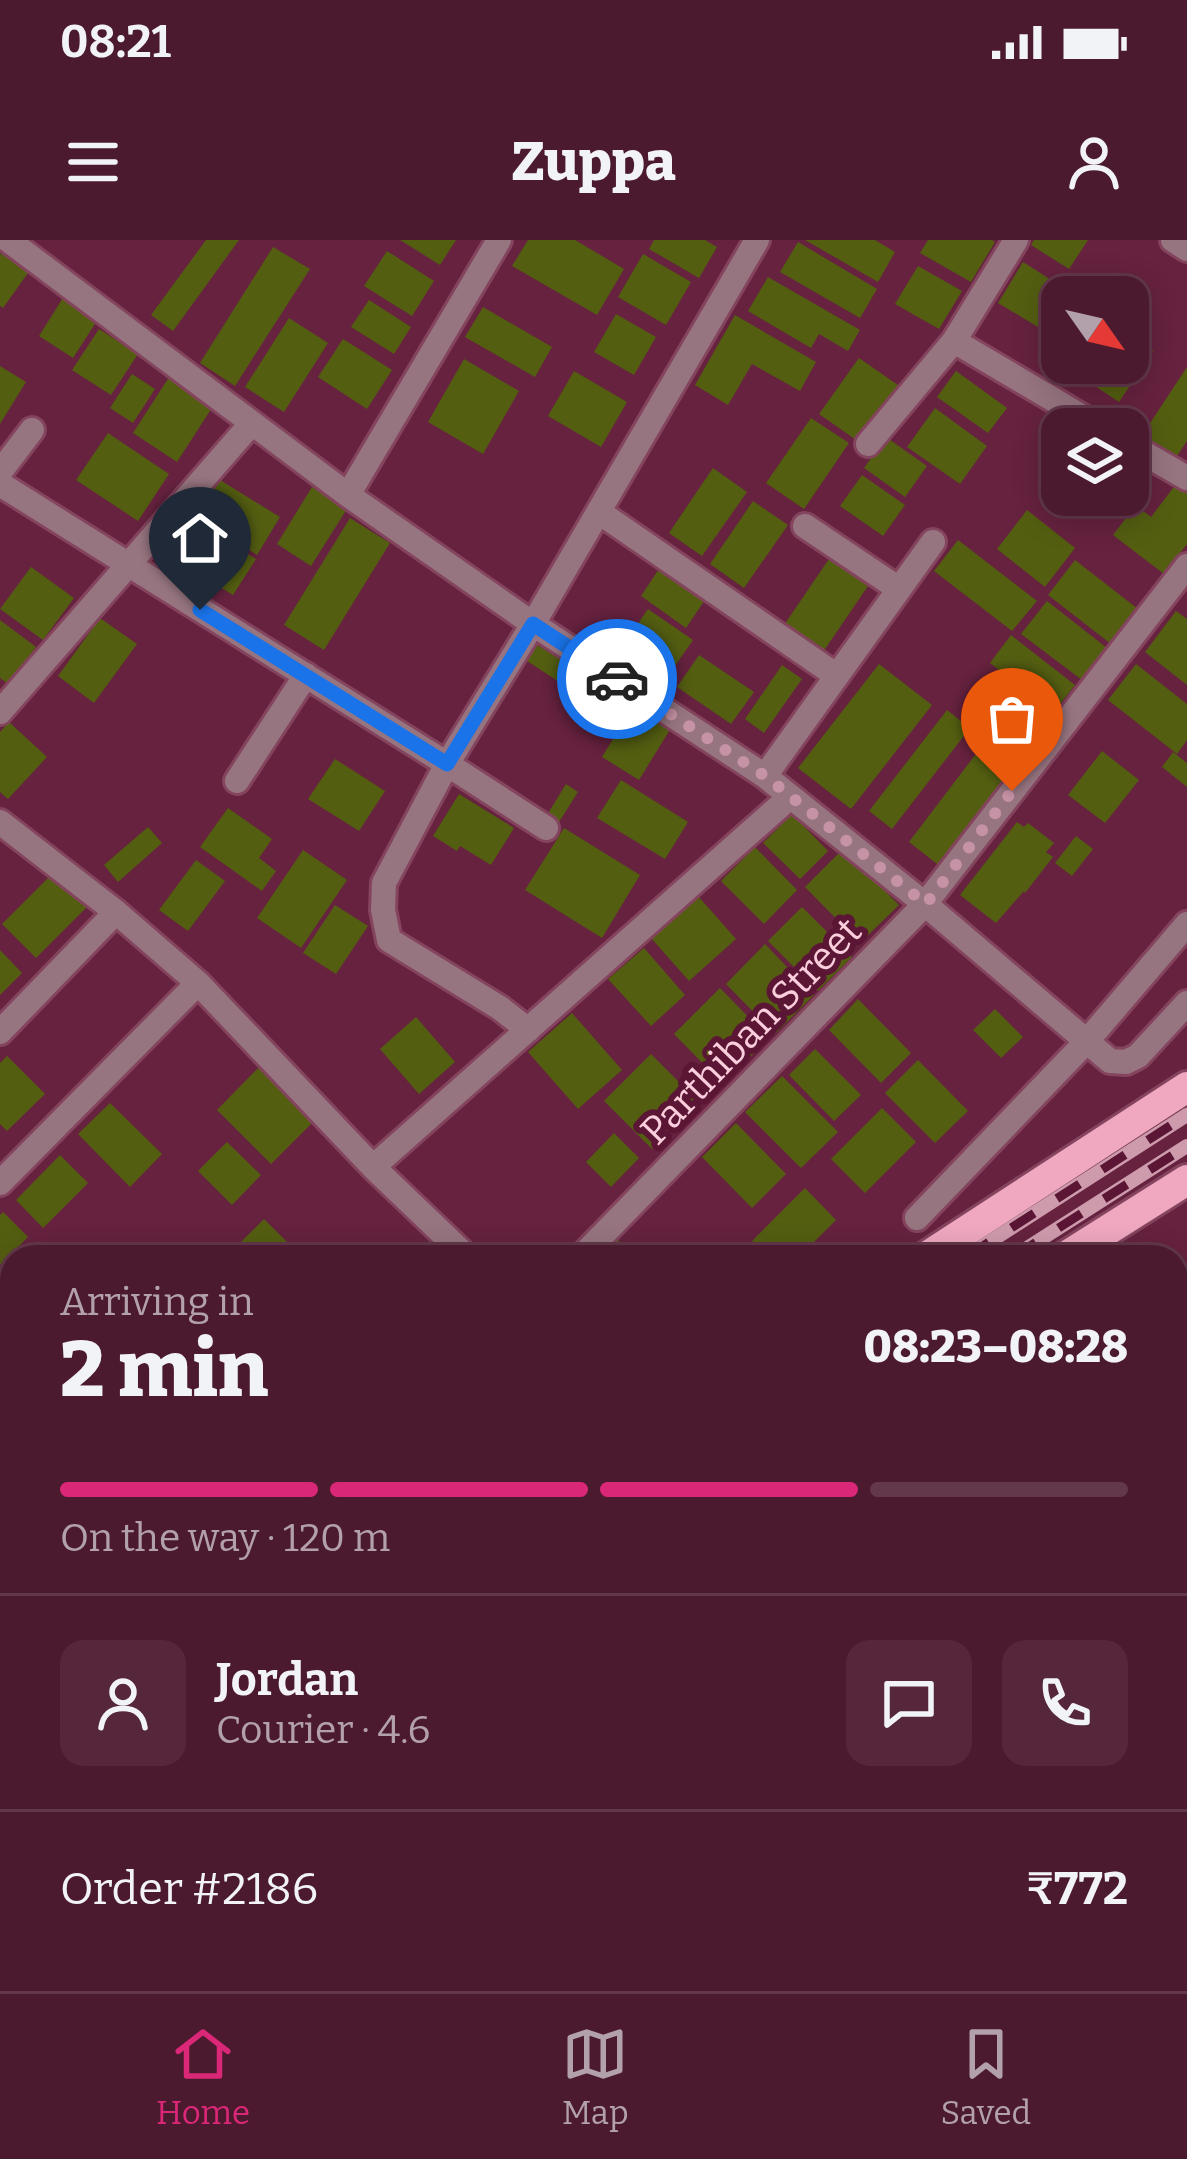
<!DOCTYPE html>
<meta charset="utf-8">
<style>
:root{--surface:#4c1a2f;--page:#56273b;--text:#f1f3f6;--muted:#b2a1aa;--line:#63384b;--accent:#db2777}
body{margin:0;font-family:Bitter,serif;background:var(--page);color:var(--text);height:100vh;display:flex;flex-direction:column;font-size:45px;white-space:nowrap}
*{box-sizing:border-box;margin:0}
p{font-size:39px;color:var(--muted)}
.icon{flex:none;width:66px;height:66px;fill:none;stroke:currentColor;stroke-width:2;stroke-linecap:round;stroke-linejoin:round}
.map{position:relative;flex:1;overflow:hidden}
.drawer{position:absolute;left:0px;top:1005px;width:1188px;height:747px;display:flex;flex-direction:column;background:var(--surface);border-radius:36px 36px 0 0;box-shadow:0 6px 30px #0003,0 0 0 3px var(--line)}
.drawer>*{flex:none}
.needle{width:78px;rotate:124deg}
.buttons{position:absolute;left:1041px;top:36px;display:grid;gap:24px}
.buttons a{display:grid;place-items:center;width:108px;height:108px;border-radius:24px;background:var(--surface);box-shadow:0 6px 30px #0003,0 0 0 3px var(--line);font-size:60px}
.pin{position:absolute;display:grid;place-items:center;width:102px;height:102px;color:#fff;margin:-123px -51px;border-radius:50% 50% 50% 0;rotate:-45deg;box-shadow:0 0 12px #0007}
.pin .icon{rotate:45deg}
.courier{position:absolute;display:grid;place-items:center;width:120px;height:120px;margin:-60px;border:9px solid #1a73e8;border-radius:50%;background:#fff;color:#222;box-shadow:0 3px 15px #0007}
.head em{font-style:normal;font-weight:800}
.head div{display:flex;flex-direction:column-reverse}
.head{display:flex;align-items:center;justify-content:space-between;height:204px;padding:0 60px}
h1{font-size:78px;font-weight:800;line-height:90px}
.bar{display:grid;grid-template-columns:repeat(4,1fr);gap:18px 12px;align-content:center;height:144px;padding:0 60px}
.bar i{height:15px;border-radius:9px;background:var(--line)}
.bar .selected{background:var(--accent)}
.bar p{grid-column:span 4}
.line{display:flex;align-items:center;gap:30px;padding:0 60px;border-top:3px solid var(--line)}
.line div{flex:1}
.round{display:grid;place-items:center;flex:none;width:126px;height:126px;border-radius:24px;background:var(--page)}
.status{display:flex;justify-content:space-between;align-items:center;height:84px;padding:0 60px;background:var(--surface);direction:ltr}
.status svg{height:33px;fill:currentColor}
header{display:flex;justify-content:space-between;align-items:center;height:156px;padding:0 60px;background:var(--surface);font-size:54px;font-weight:800}
.tab-bar{display:flex;justify-content:space-around;align-items:center;height:168px;border-top:3px solid var(--line);background:var(--surface);font-size:33px;color:var(--muted)}
.tab-bar a{display:grid;justify-items:center;gap:6px}
.tab-bar .selected{color:var(--accent)}
.map>svg:first-child{display:block}
</style>
<div class="status"><b>08:21</b><svg viewBox="0 0 49 12"><path d="M0 12V9h3v3zM5 12V6h3v6zM10 12V3h3v9zM15 12V0h3v12zM26 1h20v11H26zM47 4h2v5h-2z"/></svg></div>
<header><svg class="icon" aria-label="menu" viewBox="0 0 24 24"><path d="M4 6h16M4 12h16M4 18h16"/></svg>Zuppa<svg class="icon" aria-label="person" viewBox="0 0 24 24"><circle cx="12" cy="8" r="4"/><path d="M4 21q1-7 8-7t8 7"/></svg></header>
<div class="map">
<svg width="1187" height="1751" viewBox="0 0 1187 1751">
<rect width="100%" height="100%" fill="#66223f"/>
<g fill="none" stroke-linecap="round" stroke-linejoin="round">
<path stroke="#132c26" stroke-width="9" d="M234,1751L245,1740"/>
</g>
<path fill="#545e11" d="M206,0H239L173,91L151,75Z
M400,0H456L440,25Z
M528,0H575L624,29L597,75L512,26Z
M654,0H705L717,7L699,38L649,9Z
M805,0H875L895,12L878,42Z
M928,0H992L995,2L971,42L920,13Z
M1034,0H1088L1069,29L1031,5Z
M798,2L877,49L860,78L780,32Z
M6,6L33,26L3,68L0,66V15Z
M273,7L310,29L235,146L200,123Z
M387,11L434,41L412,76L364,46Z
M643,14L691,42L666,85L618,57Z
M1023,22L1067,50L1043,90L998,63Z
M918,26L962,51L939,89L895,64Z
M768,37L860,90L848,111L819,94L811,108L748,71Z
M66,53L100,76L73,118L39,96Z
M369,60L411,87L394,114L351,87Z
M483,67L552,107L535,137L465,97Z
M616,74L656,97L634,135L594,112Z
M735,75L816,122L800,151L752,124L728,165L695,145Z
M289,78L328,103L284,172L245,147Z
M99,89L138,114L111,155L72,130Z
M1128,95L1153,111L1119,162L1089,142L1102,123H1128Z
M343,99L392,130L367,169L318,137Z
M859,118L898,145L859,202L819,174Z
M464,119L519,151L483,214L428,182Z
M0,126L26,142L0,184Z
M1187,127V201L1173,222L1139,200Z
M173,131L217,160L177,222L133,193Z
M574,131L627,162L601,207L548,176Z
M956,131L1007,168L988,193L937,157Z
M132,134L155,149L133,183L110,168Z
M935,168L987,206L960,244L907,207Z
M811,178L849,203L804,269L766,243Z
M108,193L169,234L138,281L76,240Z
M886,197L927,226L905,257L864,228Z
M713,228L747,252L702,316L669,293Z
M862,235L905,265L883,296L840,266Z
M220,240L280,277L257,315L197,277Z
M1176,244L1187,252V304L1164,334L1113,295L1136,265L1151,277Z
M312,247L347,269L311,326L277,304Z
M753,261L788,285L744,348L710,324Z
M1027,270L1075,308L1045,347L997,309Z
M350,278L390,303L324,410L284,385Z
M190,279L256,319L233,355L168,314Z
M958,300L1037,361L1012,391L934,331Z
M829,319L868,346L821,415L782,388Z
M1075,320L1138,369L1111,404L1048,355Z
M31,327L74,358L43,400L0,369Z
M659,329L705,360L686,388L641,356Z
M1047,361L1107,408L1082,440L1021,394Z
M648,369L693,400L670,433L625,402Z
M1176,371L1187,379V445L1145,412Z
M100,378L137,404L94,463L58,436Z
M0,380L36,407L8,444L0,438Z
M1011,395L1075,445L1053,473L990,423Z
M534,403L587,436L576,453L524,419Z
M699,415L754,452L731,484L677,447Z
M879,424L932,465L851,569L798,528Z
M1136,424L1187,464V500L1177,514L1108,460Z
M782,425L802,439L764,493L745,479Z
M634,465L671,488L639,540L602,517Z
M947,470L970,488L892,589L869,571Z
M9,482L47,517L8,559L0,552V492Z
M991,494L1024,519L941,627L909,602Z
M1102,511L1139,540L1105,583L1068,555Z
M1173,512L1187,523V547L1162,527Z
M335,519L385,551L359,591L308,559Z
M621,540L688,582L665,619L597,578Z
M566,544L578,552L559,582L547,575Z
M459,554L514,588L491,625L460,606L457,611L433,596Z
M228,568L272,599L259,618L276,631L262,651L200,607Z
M792,574L828,611L800,639L763,603Z
M1017,582L1024,587L1028,583L1054,603L1046,612L1053,617L1025,653L1024,651L996,683L960,655Z
M148,587L162,603L118,642L104,625Z
M564,588L640,635L602,698L525,650Z
M1076,596L1093,609L1072,636L1055,623Z
M755,607L797,650L764,684L721,641Z
M843,609L899,665L860,703L805,647Z
M303,610L347,640L301,708L257,678Z
M196,620L225,641L188,691L159,670Z
M52,634L87,667L36,718L2,684Z
M698,656L736,699L689,741L651,698Z
M335,665L368,686L336,734L303,713Z
M802,667L852,717L818,751L768,701Z
M765,704L814,755L775,794L726,744Z
M644,708L685,755L651,786L608,739Z
M0,710L22,733L0,755Z
M720,748L769,798L723,844L674,794Z
M858,759L911,813L881,843L829,790Z
M995,769L1023,797L1001,818L973,790Z
M572,773L622,830L578,869L528,812Z
M416,777L455,822L419,854L380,809Z
M815,809L861,855L834,881L789,835Z
M651,814L699,862L652,909L604,861Z
M7,816L45,854L7,891L0,884V823Z
M918,820L968,871L935,903L885,853Z
M260,826L315,880L271,924L217,870Z
M782,836L838,892L801,928L745,872Z
M110,863L162,914L130,947L78,894Z
M882,868L916,902L865,953L831,919Z
M736,883L786,934L752,968L702,917Z
M614,893L639,918L611,947L586,922Z
M227,902L261,935L232,965L198,931Z
M60,915L88,943L43,988L16,960Z
M805,948L836,980L799,1017H767L752,1001Z
M3,972L28,997L0,1025V975Z
M264,979L296,1011L289,1017H226Z
M617,999L635,1017H599Z
M1181,1307L1187,1317V1402L1180,1406L1176,1399V1311Z
M1176,1562L1187,1579V1620L1176,1627Z
M1176,1654L1187,1664V1698L1176,1711Z
M1187,1706V1751H1160L1154,1746L1159,1740H1176V1719Z
M371,1740H429L439,1751H380Z
M442,1740H531L522,1751H448L439,1744Z
M895,1740H943L935,1751H884Z
M989,1740H1043L1050,1751H989L984,1743Z"/>
<g fill="none" stroke-linecap="round" stroke-linejoin="round">
<g stroke="#84445e" stroke-width="30">
<path id="street" d="M8,0L348,255L533,384L765,536L925,664L1110,821L1126,822L1138,816L1187,763
M1173,0L1187,9
M954,101L1103,189
M868,204L954,101L1016,0
M1128,204L1187,238
M0,232L32,190
M0,244L447,524L546,588
M348,255L499,0
M599,272L837,436
M805,286L899,349
M0,472L251,184
M765,536L933,302
M237,541L306,435
M0,582L116,672L198,743L373,927L467,1017
M528,790L500,768L389,700L383,670L384,643L447,524L533,384L757,0
M0,792L116,672
M373,927L790,557
M0,943L198,743
M917,978L1087,801L1187,684
M581,1017L925,664L1187,326
M1176,1245L1187,1238
M1176,1433L1187,1451
M1176,1521L1187,1514
M787,1740L799,1751
M304,1751L313,1740
M562,1751L572,1740
M835,1751L851,1740"/>
</g>
<g stroke="#84445e" stroke-width="36">
<path id="primary" d="M926,1017L1187,847
M1065,1017L1187,940
M0,1563L12,1557
M0,1635L12,1629"/>
</g>
<use href="#street" stroke="#977580" stroke-width="24"/>
<use href="#primary" stroke="#efa8c0" stroke-width="30"/>
<g stroke="#ce9bad" stroke-width="14">
<path id="rail" d="M966,1017L1187,875
M1013,1017L1187,906
M0,1577L12,1571
M0,1604L12,1598"/>
</g>
<use href="#rail" stroke="#5a1634" stroke-width="9" stroke-dasharray="27" stroke-linecap="butt"/>
</g>
<g fill="none" stroke-linecap="round" stroke-linejoin="round">
<path stroke="#c692a5" stroke-width="12" stroke-dasharray="0 21.6" d="M617,439L765,536L926,664L1012,551"/>
<path stroke="#1a73e8" stroke-width="15" d="M200,370L447,524L533,384L617,439"/>
</g>
<g text-anchor="middle" dominant-baseline="central" stroke-width="12" stroke-linejoin="round" paint-order="stroke">
<g font-size="39" fill="#facedc" stroke="#5a1634">
<text transform="translate(751 791) rotate(-46)">Parthiban Street</text>
</g>
</g>
</svg>
<div class="buttons">
<a><svg class="needle" viewBox="-14 -14 28 28"><path d="M0-13l5 13h-10z" fill="#e53935"/><path d="M0 13l5-13h-10z" fill="#b2a1aa"/></svg></a>
<a><svg class="icon" aria-label="layers" viewBox="0 0 24 24"><path d="M12 4l9 5-9 5-9-5zM3 14l9 5 9-5"/></svg></a>
</div>
<div class="pin" style="left:1012px;top:551px;background:#ea580c"><svg class="icon" aria-label="bag" viewBox="0 0 24 24"><path d="M5 8h14l-1 12H6zM9 8a3 3 0 0 1 6 0"/></svg></div>
<div class="pin" style="left:200px;top:370px;background:#1f2937"><svg class="icon" aria-label="home" viewBox="0 0 24 24"><path d="M3 11l9-7 9 7M6 9v11h12V9"/></svg></div>
<div class="courier" style="left:617px;top:439px"><svg class="icon" aria-label="car" viewBox="0 0 24 24"><path d="M5 17H2v-5l4-1 3-4h7l3 4 3 1v5h-3M9 17h6M6 11h13"/><circle cx="7" cy="17" r="2"/><circle cx="17" cy="17" r="2"/></svg></div>
<section class="drawer">
<div class="head"><div><h1>2 min</h1><p>Arriving in</p></div><em>08:23–08:28</em></div>
<div class="bar"><i class="selected"></i><i class="selected"></i><i class="selected"></i><i></i><p>On the way · 120 m</p></div>
<div class="line" style="height:216px"><a class="round"><svg class="icon" aria-label="person" viewBox="0 0 24 24"><circle cx="12" cy="8" r="4"/><path d="M4 21q1-7 8-7t8 7"/></svg></a><div><b>Jordan</b><p>Courier · 4.6</p></div><a class="round"><svg class="icon" aria-label="chat" viewBox="0 0 24 24"><path d="M4 5h16v11H9l-5 4z"/></svg></a><a class="round"><svg class="icon" aria-label="phone" viewBox="0 0 24 24"><path d="M5 4h4l2 5-3 2q2 4 5 5l2-3 5 2v4C11 20 4 13 5 4z"/></svg></a></div>
<div class="line" style="height:156px"><div>Order #2186</div><b>₹772</b></div>
</section>
</div>
<nav class="tab-bar">
<a class="selected"><svg class="icon" aria-label="home" viewBox="0 0 24 24"><path d="M3 11l9-7 9 7M6 9v11h12V9"/></svg>Home</a>
<a><svg class="icon" aria-label="map" viewBox="0 0 24 24"><path d="M3 6l6-2 6 2 6-2v14l-6 2-6-2-6 2zM9 4v14M15 6v14"/></svg>Map</a>
<a><svg class="icon" aria-label="saved" viewBox="0 0 24 24"><path d="M7 4h10v16l-5-4-5 4z"/></svg>Saved</a>
</nav>
